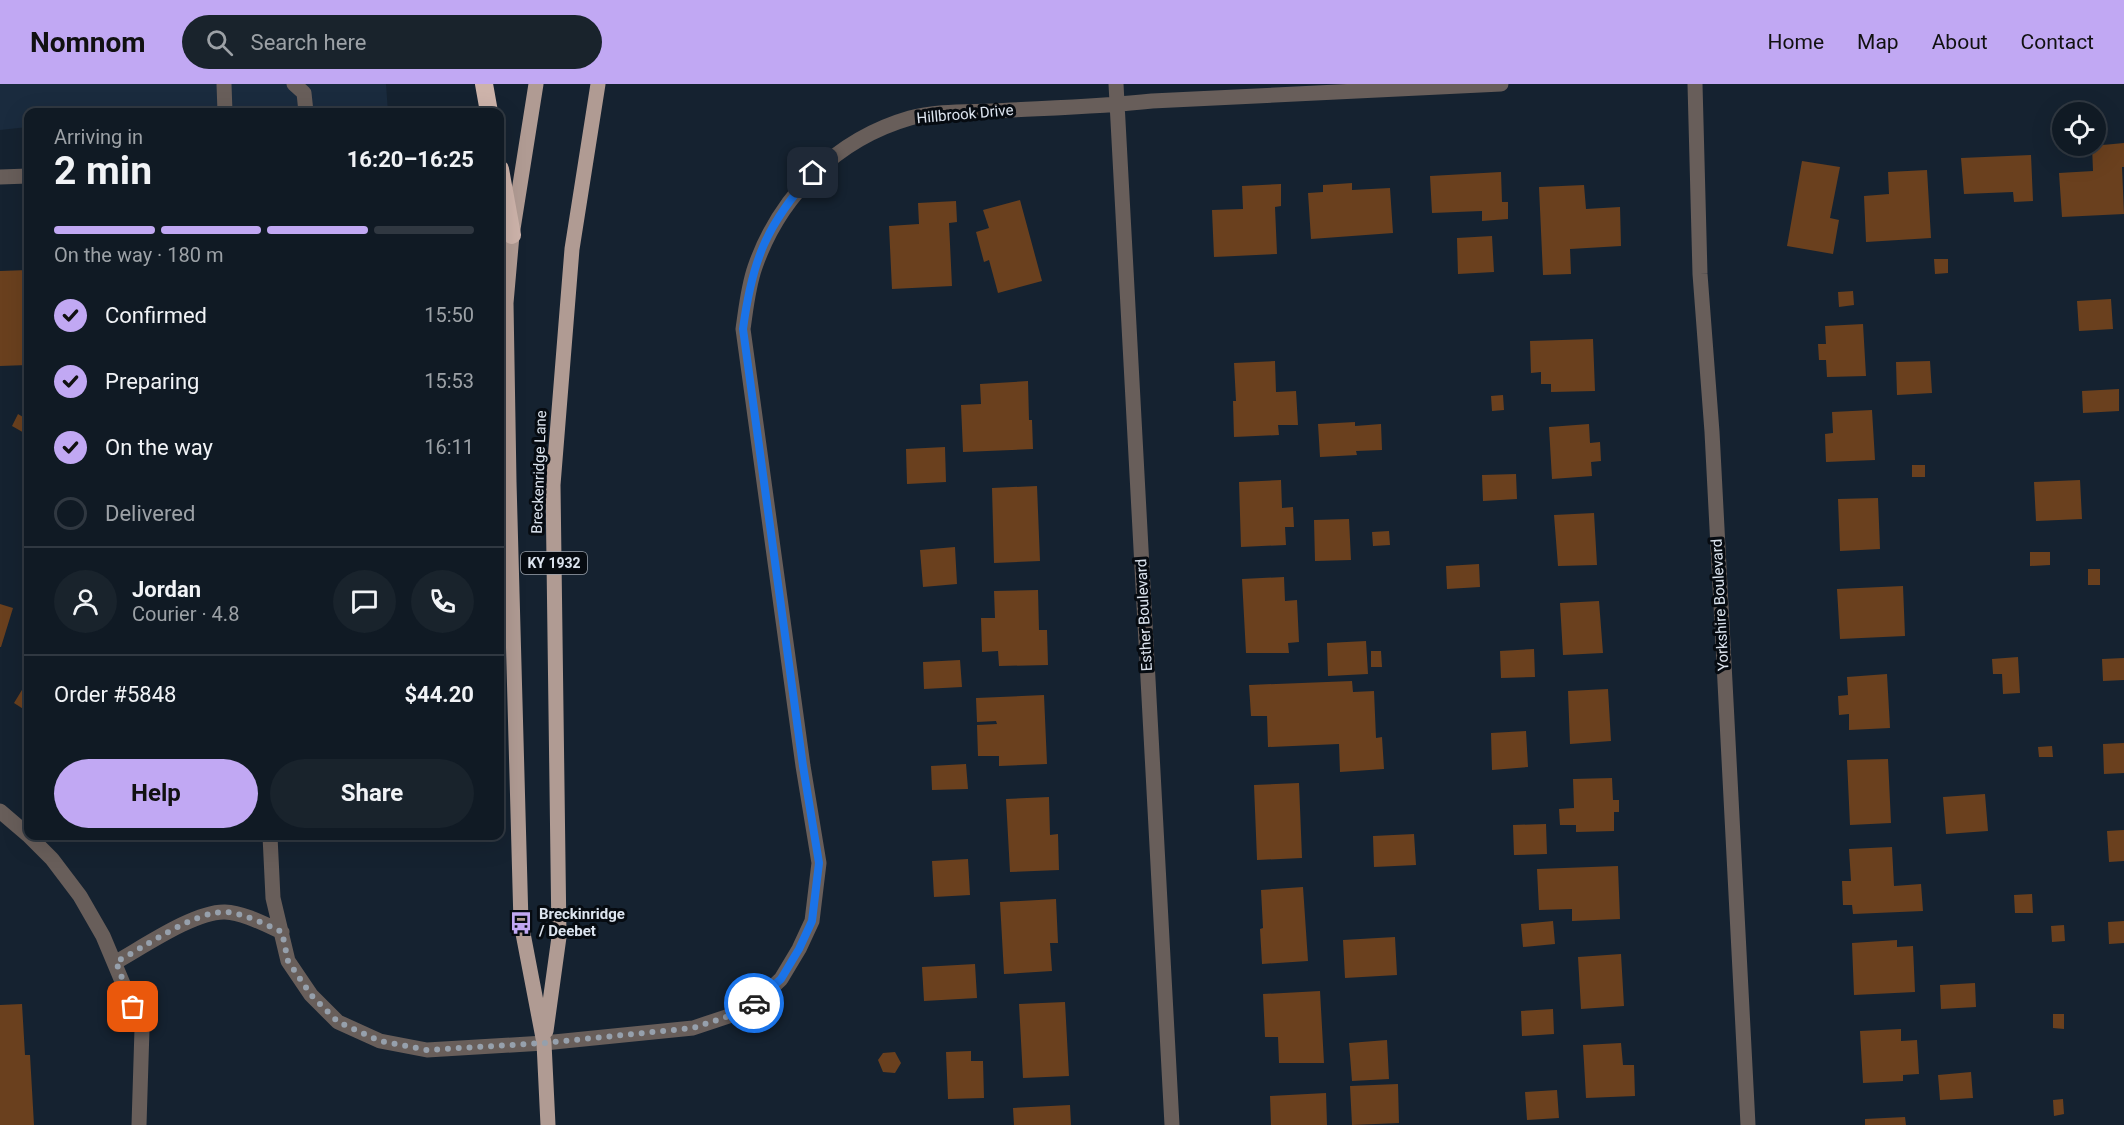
<!DOCTYPE html>
<meta charset="utf-8">
<style>
:root{--surface:#101a24;--page:#19232c;--text:#f1f3f6;--muted:#9ca1a6;--line:#303841;--accent:#c1a8f3}
body{margin:0;font-family:Roboto,sans-serif;background:var(--page);color:var(--text);height:100vh;display:flex;flex-direction:column;font-size:22px;white-space:nowrap}
*{box-sizing:border-box;margin:0}
p{font-size:20px;color:var(--muted)}
.icon{flex:none;width:33px;height:33px;fill:none;stroke:currentColor;stroke-width:2;stroke-linecap:round;stroke-linejoin:round}
.map{position:relative;flex:1;overflow:hidden}
.sheet{position:absolute;left:24px;top:24px;width:480px;height:732px;display:flex;flex-direction:column;background:var(--surface);border-radius:12px;box-shadow:0 6px 24px #0002,0 0 0 2px var(--line)}
.sheet>*{flex:none}
.controls{position:absolute;left:2052px;top:18px;display:grid;gap:12px}
.controls a{display:grid;place-items:center;width:54px;height:54px;border-radius:50%;background:var(--surface);box-shadow:0 6px 24px #0002,0 0 0 2px var(--line);font-size:30px}
.pin{position:absolute;display:grid;place-items:center;width:51px;height:51px;color:#fff;margin:-26px;border-radius:12px;box-shadow:0 3px 9px #0006}
.courier{position:absolute;display:grid;place-items:center;width:60px;height:60px;margin:-30px;border:4px solid #1a73e8;border-radius:50%;background:#fff;color:#222;box-shadow:0 2px 8px #0007}
.head em{font-style:normal;font-weight:700}
.head div{display:flex;flex-direction:column-reverse}
.head{display:flex;align-items:center;justify-content:space-between;height:102px;padding:0 30px}
h1{font-size:39px;font-weight:700;line-height:45px}
.bar{display:grid;grid-template-columns:repeat(4,1fr);gap:9px 6px;align-content:center;height:72px;padding:0 30px}
.bar i{height:8px;border-radius:4px;background:var(--line)}
.bar .on{background:var(--accent)}
.bar p{grid-column:span 4}
.line{display:flex;align-items:center;gap:15px;padding:0 30px;border-top:2px solid var(--line)}
.line div{flex:1}
.round{display:grid;place-items:center;flex:none;width:63px;height:63px;border-radius:32px;background:var(--page)}
ol{padding:0 30px;list-style:none}
li{display:flex;align-items:center;gap:18px;height:66px}
li p{margin-inline-start:auto}
li .icon{padding:6px;border-radius:50%;background:var(--accent);color:#111;stroke-width:4}
li:last-child{color:var(--muted)}
li i{width:33px;height:33px;border:3px solid var(--line);border-radius:50%}
.button{display:flex;gap:12px;margin-top:auto;padding:12px 30px}
.button a{flex:1;height:69px;border-radius:36px;background:var(--accent);color:#111;font-size:24px;font-weight:700;line-height:69px;text-align:center}
.button a+a{background:var(--page);color:var(--text)}
header{display:flex;align-items:center;gap:36px;box-sizing:border-box;height:84px;padding:0 30px;background:var(--accent);color:#111}
header strong{font-size:28px}
nav{display:flex;gap:33px;margin-inline-start:auto;font-size:21px}
.search{width:420px;height:54px;background:var(--page);display:flex;align-items:center;gap:15px;box-sizing:border-box;padding:0 21px;border-radius:33px;color:var(--muted);font-size:22px}
.map>svg:first-child{display:block}
</style>
<header>
<strong>Nomnom</strong>
<div class="search"><svg class="icon" aria-label="search" viewBox="0 0 24 24"><circle cx="10" cy="10" r="6"/><path d="M15 15l6 6"/></svg>Search here</div>
<nav><a>Home</a><a>Map</a><a>About</a><a>Contact</a></nav>
</header>
<div class="map">
<svg width="2124" height="1041" viewBox="0 0 2124 1041">
<rect width="100%" height="100%" fill="#152230"/>
<path fill="#1a2b3e" d="M0,0H386L388,28H28V43L0,46Z"/>
<path fill="#6a401e" d="M2124,59V83H2122L2124,130L2062,133L2059,89L2093,87L2092,62Z
M2031,71L2033,117L2014,118L2013,108L1964,110L1961,74Z
M1802,77L1840,83L1830,134L1839,136L1833,170L1787,162Z
M1927,86L1931,154L1866,158L1864,112L1889,110L1888,88Z
M1501,88L1502,118H1508V135L1482,137V127L1432,129L1430,92Z
M1352,99V106L1390,104L1393,149L1311,155L1308,109L1323,108V101Z
M1281,100V122L1275,123L1277,170L1214,173L1212,126L1243,125L1242,102Z
M1584,101L1586,125L1620,123L1621,162L1570,165L1571,190L1543,191L1539,103Z
M1020,116L1042,197L998,209L989,176L984,178L976,148L989,144L983,126Z
M956,117L957,138L949,139L952,202L892,205L889,142L919,140L918,119Z
M1492,152L1494,188L1458,190L1457,154Z
M1934,175H1948V189L1935,190Z
M28,186V281L0,282V187Z
M1853,207L1854,221L1839,223L1838,208Z
M2111,215L2113,245L2079,247L2077,217Z
M1863,240L1866,292L1827,293L1826,276H1819L1818,260H1826L1825,242Z
M1593,255L1595,307L1551,308V300H1541V288L1531,289L1530,257Z
M1275,277L1276,308L1296,307L1298,341H1278L1279,351L1234,353L1233,317H1236L1234,279Z
M1930,277L1932,309L1897,311L1896,278Z
M1028,297L1029,336H1032L1033,365L963,368L961,321L981,320L980,300Z
M2119,305V327L2083,329L2082,307Z
M1503,311L1504,326L1492,327L1491,312Z
M1872,326L1875,376L1826,378L1825,350L1833,349L1832,328Z
M18,330L28,336V345L26,350L12,342Z
M1355,338V342L1381,340L1382,366L1356,367L1357,371L1320,373L1318,340Z
M1589,340L1590,359L1600,358L1601,377L1591,378L1592,392L1552,395L1549,343Z
M945,363L946,398L907,400L906,365Z
M1912,381H1925V393H1912Z
M1516,390L1517,415L1483,417L1482,391Z
M1281,396L1282,424L1293,423L1294,443H1285L1286,461L1241,463L1239,398Z
M2080,396L2082,435L2036,437L2034,398Z
M1037,402L1040,477L994,479L992,404Z
M1878,414L1880,465L1840,467L1838,415Z
M1594,429L1597,481L1558,482L1554,431Z
M1349,435L1351,476L1315,477L1314,436Z
M1389,447L1390,461L1373,462L1372,448Z
M955,463L957,500L923,503L920,466Z
M2030,468H2050V481L2030,482Z
M1479,480L1480,503L1447,505L1446,482Z
M2088,485H2100V501H2088Z
M1284,493L1285,517L1297,516L1299,558L1288,559L1289,569H1246L1242,495Z
M1903,502L1905,552L1840,555L1837,505Z
M1038,506L1039,546H1047L1048,581L999,582L998,567L982,568L981,534H995L994,507Z
M1599,517L1603,569L1563,571L1560,519Z
M0,520L13,524L1,563H0Z
M1366,557L1368,590L1328,592L1327,559Z
M1534,565L1535,593L1501,594L1500,567Z
M1371,567H1381L1382,583H1371Z
M2018,573L2020,609L2003,610L2002,590H1993L1992,575Z
M2124,574V596L2103,597L2102,575Z
M960,576L962,603L924,605L923,578Z
M1887,590L1890,644L1849,646V630L1839,631L1838,612L1848,611L1847,593Z
M28,596V628L14,619Z
M1352,597L1353,608L1374,607L1376,654L1382,653L1384,685L1340,688L1339,660L1268,663L1267,632H1251L1249,601Z
M1608,605L1611,657L1570,660L1568,607Z
M1044,611L1047,680L999,682V672H978L977,641L997,640L996,637L977,638L976,614Z
M1526,647L1528,683L1492,686L1491,649Z
M2124,659V689L2104,690L2103,660Z
M2052,662L2053,673H2039L2038,663Z
M1888,675L1891,739L1850,741L1847,676Z
M966,680L968,705L932,706L931,682Z
M1612,694L1613,716H1619V728H1614V747L1576,748V741H1560L1559,725L1574,724L1573,695Z
M1299,699L1302,774L1257,776L1254,701Z
M1985,710L1988,747L1946,750L1943,713Z
M1049,713L1050,751L1058,750L1059,786L1010,788L1006,715Z
M1546,740L1547,770L1514,771L1513,741Z
M2124,746V777L2109,778L2107,747Z
M1414,750L1416,781L1374,783L1373,752Z
M1892,763L1894,802L1921,800L1923,827L1853,830L1852,821H1843L1842,797H1851L1849,765Z
M968,775L970,811L934,813L932,777Z
M1618,782L1620,835L1572,837V825L1539,826L1537,785Z
M1303,803L1308,877L1262,880L1260,845L1263,844L1261,806Z
M2032,810L2033,829H2015L2014,811Z
M1056,815L1058,859H1050L1052,887L1004,890L1000,818Z
M1553,837L1555,860L1523,863L1521,840Z
M2124,837V859L2109,860L2108,838Z
M2064,841L2065,857L2052,858L2051,842Z
M1395,853L1397,891L1345,894L1343,856Z
M1897,856V863L1913,862L1915,908L1854,911L1852,859Z
M1621,870L1624,922L1581,925L1578,873Z
M975,880L977,914L924,917L922,883Z
M1975,899L1976,923L1941,925L1940,901Z
M1320,907L1324,979H1279L1278,953H1265L1263,910Z
M1065,918L1069,992L1023,994L1019,920Z
M22,920L25,971H30L34,1041H0V921Z
M1553,925L1554,950L1522,952L1521,927Z
M2053,930H2064V945L2053,944Z
M1901,945V957L1917,956L1919,990L1903,991V997L1863,999L1860,947Z
M1387,956L1389,995L1352,997L1349,959Z
M1621,959L1623,981H1634L1635,1012L1586,1014L1583,961Z
M971,967V977H983L984,1014L948,1015L946,968Z
M895,968L901,979L895,989L883,988L878,976L883,969Z
M1971,988L1973,1014L1940,1016L1938,991Z
M1398,1000L1399,1039L1352,1041L1350,1002Z
M1557,1006L1559,1034L1527,1036L1525,1008Z
M1326,1009L1327,1041H1271L1270,1012Z
M2063,1015L2064,1030L2054,1032L2053,1016Z
M1070,1021L1071,1041H1014L1013,1024Z
M1905,1033L1906,1041H1865V1035Z"/>
<g fill="none" stroke-linecap="round" stroke-linejoin="round">
<path stroke="#685e5a" stroke-width="15" d="M224,0L225,28
M294,0L304,9L306,28"/>
<path stroke="#685e5a" stroke-width="15" d="M1116,0L1172,1041
M1695,0L1700,190L1712,348L1748,1041
M0,93L28,92
M0,727L28,751
M29,752L52,775L80,812L103,852L142,945L139,1041
M270,752L273,814L288,877L311,911L338,938L380,957L427,966L544,959L693,944L732,931L759,916L781,895L799,865L812,837L819,779L803,682L743,245C746,225 748,203 755,183C780,111 837,55 910,34C936,27 966,28 992,27C1046,24 1099,23 1152,17L1501,0
M116,878C143,863 195,827 225,828C244,829 264,840 282,848"/>
<path stroke="#b09b93" stroke-width="15" d="M536,0L512,151L506,219L509,398L521,839L544,959L548,1041
M546,947L559,853L553,401L572,165L598,0"/>
<path stroke="#cdb3aa" stroke-width="18" d="M484,0L489,28
M500,85L512,151"/>
</g>
<g fill="none" stroke-linecap="round" stroke-linejoin="round">
<path stroke="#96a0ac" stroke-width="6" stroke-dasharray="0 10.8" d="M133,923L116,878C143,864 195,827 225,828C244,829 264,840 282,848L288,877L311,911L338,938L380,957L427,966L544,959L693,944L732,931L754,919"/>
<path stroke="#1a73e8" stroke-width="8" d="M754,919L781,895L799,865L812,837L819,779L803,682L743,245C752,177 766,141 813,89"/>
</g>
<defs>
<g id="bus-bare" transform="scale(1.8)"><path d="M-5-6H5V4H4V6H2V4H-2V6H-4V4H-5ZM-3.5-4V0h7V-4ZM-3.5 1.2v1.5H-2V1.2ZM2 1.2v1.5H3.5V1.2Z" fill="#c1a8f3" stroke="#060b11" stroke-width="2.5" paint-order="stroke"/></g>
</defs>
<g fill-rule="evenodd">
<use href="#bus-bare" x="521" y="839"/>
</g>
<g text-anchor="middle" dominant-baseline="central" stroke-width="6" stroke-linejoin="round" paint-order="stroke">
<rect fill="#060b11" stroke="#9ca3ac" stroke-width="1.5" x="521" y="468" width="66" height="22" rx="4.5"/>
<g font-size="14" font-weight="bold" fill="#dce4ef">
<text x="554" y="479">KY 1932</text>
</g>
<g font-size="15" fill="#dce4ef" stroke="#060b11">
<text transform="translate(965 30) rotate(-5)">Hillbrook Drive</text>
<text transform="translate(539 388) rotate(-88)">Breckenridge Lane</text>
<text transform="translate(1720 521) rotate(-93)">Yorkshire Boulevard</text>
<text transform="translate(1144 531) rotate(-93)">Esther Boulevard</text>
</g>
<g font-size="15" font-weight="bold" fill="#dce4ef" stroke="#060b11" text-anchor="start">
<text x="539" y="830">Breckinridge<tspan x="539" dy="17">/ Deebet</tspan></text>
</g>
</g>
</svg>
<div class="controls">
<a><svg class="icon" aria-label="locate" viewBox="0 0 24 24"><circle cx="12" cy="12" r="6"/><path d="M12 2v4M12 18v4M2 12h4M18 12h4"/></svg></a>
</div>
<div class="pin" style="left:133px;top:923px;background:#ea580c"><svg class="icon" aria-label="bag" viewBox="0 0 24 24"><path d="M5 8h14l-1 12H6zM9 8a3 3 0 0 1 6 0"/></svg></div>
<div class="pin" style="left:813px;top:89px;background:#1f2937"><svg class="icon" aria-label="home" viewBox="0 0 24 24"><path d="M3 11l9-7 9 7M6 9v11h12V9"/></svg></div>
<div class="courier" style="left:754px;top:919px"><svg class="icon" aria-label="car" viewBox="0 0 24 24"><path d="M5 17H2v-5l4-1 3-4h7l3 4 3 1v5h-3M9 17h6M6 11h13"/><circle cx="7" cy="17" r="2"/><circle cx="17" cy="17" r="2"/></svg></div>
<section class="sheet">
<div class="head"><div><h1>2 min</h1><p>Arriving in</p></div><em>16:20–16:25</em></div>
<div class="bar"><i class="on"></i><i class="on"></i><i class="on"></i><i></i><p>On the way · 180 m</p></div>
<ol>
<li><svg class="icon" aria-label="check" viewBox="0 0 24 24"><path d="M5 12l5 5 9-10"/></svg>Confirmed<p>15:50</p></li>
<li><svg class="icon" aria-label="check" viewBox="0 0 24 24"><path d="M5 12l5 5 9-10"/></svg>Preparing<p>15:53</p></li>
<li><svg class="icon" aria-label="check" viewBox="0 0 24 24"><path d="M5 12l5 5 9-10"/></svg>On the way<p>16:11</p></li>
<li><i></i>Delivered</li>
</ol>
<div class="line" style="height:108px"><a class="round"><svg class="icon" aria-label="person" viewBox="0 0 24 24"><circle cx="12" cy="8" r="4"/><path d="M4 21q1-7 8-7t8 7"/></svg></a><div><b>Jordan</b><p>Courier · 4.8</p></div><a class="round"><svg class="icon" aria-label="chat" viewBox="0 0 24 24"><path d="M4 5h16v11H9l-5 4z"/></svg></a><a class="round"><svg class="icon" aria-label="phone" viewBox="0 0 24 24"><path d="M5 4h4l2 5-3 2q2 4 5 5l2-3 5 2v4C11 20 4 13 5 4z"/></svg></a></div>
<div class="line" style="height:78px"><div>Order #5848</div><b>$44.20</b></div>
<div class="button"><a>Help</a><a>Share</a></div>
</section>
</div>
